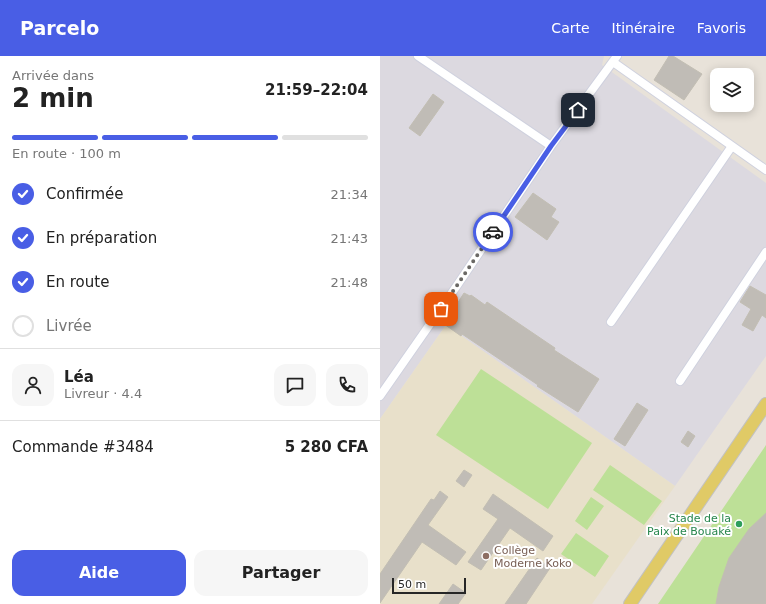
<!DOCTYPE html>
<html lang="fr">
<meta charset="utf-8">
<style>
:root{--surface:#fff;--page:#f6f6f6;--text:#222;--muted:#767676;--line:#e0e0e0;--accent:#495ee5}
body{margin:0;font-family:"DejaVu Sans",sans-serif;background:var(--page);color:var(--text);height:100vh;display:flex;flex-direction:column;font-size:15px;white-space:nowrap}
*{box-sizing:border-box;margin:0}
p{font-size:13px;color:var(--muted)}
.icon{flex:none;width:22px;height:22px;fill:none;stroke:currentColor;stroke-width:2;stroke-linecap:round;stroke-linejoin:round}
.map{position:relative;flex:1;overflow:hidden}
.sheet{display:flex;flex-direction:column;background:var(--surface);width:380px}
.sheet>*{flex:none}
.fabs{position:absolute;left:330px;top:12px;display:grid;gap:8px}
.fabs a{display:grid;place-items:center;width:44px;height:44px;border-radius:8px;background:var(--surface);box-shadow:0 2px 10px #0003;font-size:20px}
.scale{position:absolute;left:12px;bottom:10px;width:74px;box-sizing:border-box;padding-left:4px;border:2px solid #262626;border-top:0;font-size:11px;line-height:14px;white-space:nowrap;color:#262626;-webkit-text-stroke:3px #fff;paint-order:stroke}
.pin{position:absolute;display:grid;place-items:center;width:34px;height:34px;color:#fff;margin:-17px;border-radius:8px;box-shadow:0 2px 6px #0006}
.courier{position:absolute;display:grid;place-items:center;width:40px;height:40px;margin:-20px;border:3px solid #495ee5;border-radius:50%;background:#fff;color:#222;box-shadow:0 1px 5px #0007}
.overview em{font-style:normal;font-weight:600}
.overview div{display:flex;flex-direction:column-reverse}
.overview{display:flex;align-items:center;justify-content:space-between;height:68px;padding:0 12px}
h1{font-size:26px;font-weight:600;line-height:30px}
.bar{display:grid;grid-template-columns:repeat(4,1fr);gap:6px 4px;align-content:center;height:48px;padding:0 12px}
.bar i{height:5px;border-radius:3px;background:var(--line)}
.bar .current{background:var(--accent)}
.bar p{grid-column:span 4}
.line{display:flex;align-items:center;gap:10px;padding:0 12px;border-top:1px solid var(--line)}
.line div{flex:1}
.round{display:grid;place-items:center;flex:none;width:42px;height:42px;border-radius:12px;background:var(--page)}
ol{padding:0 12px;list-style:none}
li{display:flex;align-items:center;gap:12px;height:44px}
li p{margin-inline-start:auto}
li .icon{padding:4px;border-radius:50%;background:var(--accent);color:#fff;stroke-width:4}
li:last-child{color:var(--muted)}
li i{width:22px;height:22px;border:2px solid var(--line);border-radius:50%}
.cta{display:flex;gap:8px;margin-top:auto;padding:8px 12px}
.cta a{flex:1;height:46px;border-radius:12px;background:var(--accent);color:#fff;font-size:16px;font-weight:600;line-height:46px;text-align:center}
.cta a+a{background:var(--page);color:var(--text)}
header{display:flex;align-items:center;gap:24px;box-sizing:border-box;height:56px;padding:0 20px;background:var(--accent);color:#fff}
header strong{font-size:19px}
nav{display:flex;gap:22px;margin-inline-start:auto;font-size:14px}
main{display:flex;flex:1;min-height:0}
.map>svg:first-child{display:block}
</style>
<header>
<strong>Parcelo</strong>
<nav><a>Carte</a><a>Itinéraire</a><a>Favoris</a></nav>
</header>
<main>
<section class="sheet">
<div class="overview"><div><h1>2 min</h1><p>Arrivée dans</p></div><em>21:59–22:04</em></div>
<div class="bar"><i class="current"></i><i class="current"></i><i class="current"></i><i></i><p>En route · 100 m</p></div>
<ol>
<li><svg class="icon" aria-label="check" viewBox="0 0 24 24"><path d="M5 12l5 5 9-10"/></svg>Confirmée<p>21:34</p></li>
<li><svg class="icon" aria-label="check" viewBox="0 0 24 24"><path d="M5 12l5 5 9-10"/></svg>En préparation<p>21:43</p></li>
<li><svg class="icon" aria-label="check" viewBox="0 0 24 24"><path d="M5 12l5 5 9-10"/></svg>En route<p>21:48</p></li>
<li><i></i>Livrée</li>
</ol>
<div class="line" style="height:72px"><a class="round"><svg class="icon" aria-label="person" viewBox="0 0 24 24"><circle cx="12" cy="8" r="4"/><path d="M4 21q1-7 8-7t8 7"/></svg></a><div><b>Léa</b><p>Livreur · 4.4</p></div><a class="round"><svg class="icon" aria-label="chat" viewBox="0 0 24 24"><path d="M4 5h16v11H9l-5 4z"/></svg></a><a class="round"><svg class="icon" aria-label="phone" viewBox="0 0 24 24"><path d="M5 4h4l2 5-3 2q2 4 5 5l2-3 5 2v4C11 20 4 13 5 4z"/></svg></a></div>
<div class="line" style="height:52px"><div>Commande #3484</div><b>5 280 CFA</b></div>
<div class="cta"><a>Aide</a><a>Partager</a></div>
</section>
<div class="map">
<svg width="386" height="548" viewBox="0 0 386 548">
<rect width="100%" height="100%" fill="#e8e2d9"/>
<path fill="#dcd9e0" d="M0,0H224L222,9L386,127V300L295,430L66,269L0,363Z"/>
<path fill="#e8e0ca" d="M66,269L295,430L212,548H0V363Z"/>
<path fill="#bde097" d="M101,313L212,387L168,453L56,379Z
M386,389V548H278Z
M230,409L282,445L264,469L213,434Z
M211,441L224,450L207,474L195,465Z
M196,477L229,500L215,521L181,498Z"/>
<path fill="#c0bcb6" stroke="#c2beb3" d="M289,0H293L322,18L304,44L274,24Z
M53,38L64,46L40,80L29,72Z
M153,137L176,153L171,161L179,166L167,184L135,161Z
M370,230L386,239V262L382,259L373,275L362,269L371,253L360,246Z
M84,237L90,240L91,239L105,249L107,246L175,292L174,294L219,323L198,356L157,330L158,329L82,278L81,280L64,268Z
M257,347L268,354L245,390L234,383Z
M308,375L315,380L308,391L301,386Z
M84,414L92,419L84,431L76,425Z
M60,435L68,441L48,469L86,496L76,509L42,486L0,547V518L51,443L54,444Z
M113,438L173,480L163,495L130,472L101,514L88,506L118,463L103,453Z
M386,457V548H336L339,531L349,502L369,473Z
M157,502L170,512L146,548H125Z
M73,528L86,537L78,548H59Z"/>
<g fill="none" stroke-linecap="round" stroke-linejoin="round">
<g stroke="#cfd1de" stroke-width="10">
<path id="minor" d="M38,0L171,90
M233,6L386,114
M231,266L352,90
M300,325L386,196
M0,340L78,228L171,90L237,0"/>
</g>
<g stroke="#c2c2c2" stroke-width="14">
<path id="primary" d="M250,548L386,348"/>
</g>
<use href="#minor" stroke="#fff" stroke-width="8"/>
<use href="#primary" stroke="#e0ca66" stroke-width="12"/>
</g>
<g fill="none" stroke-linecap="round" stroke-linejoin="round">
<path stroke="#6a6865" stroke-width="4" stroke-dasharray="0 7.2" d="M61,253L113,176"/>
<path stroke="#495ee5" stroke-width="5" d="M113,176L171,90L198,54"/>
</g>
<circle fill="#2e9e5b" stroke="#fff" stroke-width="1.5" cx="359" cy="468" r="4"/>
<circle fill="#8d6e63" stroke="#fff" stroke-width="1.5" cx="106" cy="500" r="4"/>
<g text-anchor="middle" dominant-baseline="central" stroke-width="4" stroke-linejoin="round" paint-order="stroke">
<g font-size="11" fill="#27864d" stroke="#fff" text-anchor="end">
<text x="351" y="462">Stade de la<tspan x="351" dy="13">Paix de Bouaké</tspan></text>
</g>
<g font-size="11" fill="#785e54" stroke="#fff" text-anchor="start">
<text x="114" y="494">Collège<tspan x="114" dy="13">Moderne Koko</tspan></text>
</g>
</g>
</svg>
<div class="fabs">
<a><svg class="icon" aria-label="layers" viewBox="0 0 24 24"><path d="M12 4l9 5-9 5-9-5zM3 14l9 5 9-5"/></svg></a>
</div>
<div class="scale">50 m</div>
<div class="pin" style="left:61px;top:253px;background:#ea580c"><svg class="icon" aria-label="bag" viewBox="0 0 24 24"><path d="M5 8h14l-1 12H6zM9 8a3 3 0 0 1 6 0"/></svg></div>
<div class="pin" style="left:198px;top:54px;background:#1f2937"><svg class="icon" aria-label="home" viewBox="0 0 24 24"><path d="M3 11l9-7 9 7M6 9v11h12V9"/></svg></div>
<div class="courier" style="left:113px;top:176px"><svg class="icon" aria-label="car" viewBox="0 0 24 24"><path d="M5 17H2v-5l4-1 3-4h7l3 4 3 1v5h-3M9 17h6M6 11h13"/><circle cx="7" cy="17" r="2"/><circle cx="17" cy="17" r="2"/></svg></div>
</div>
</main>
